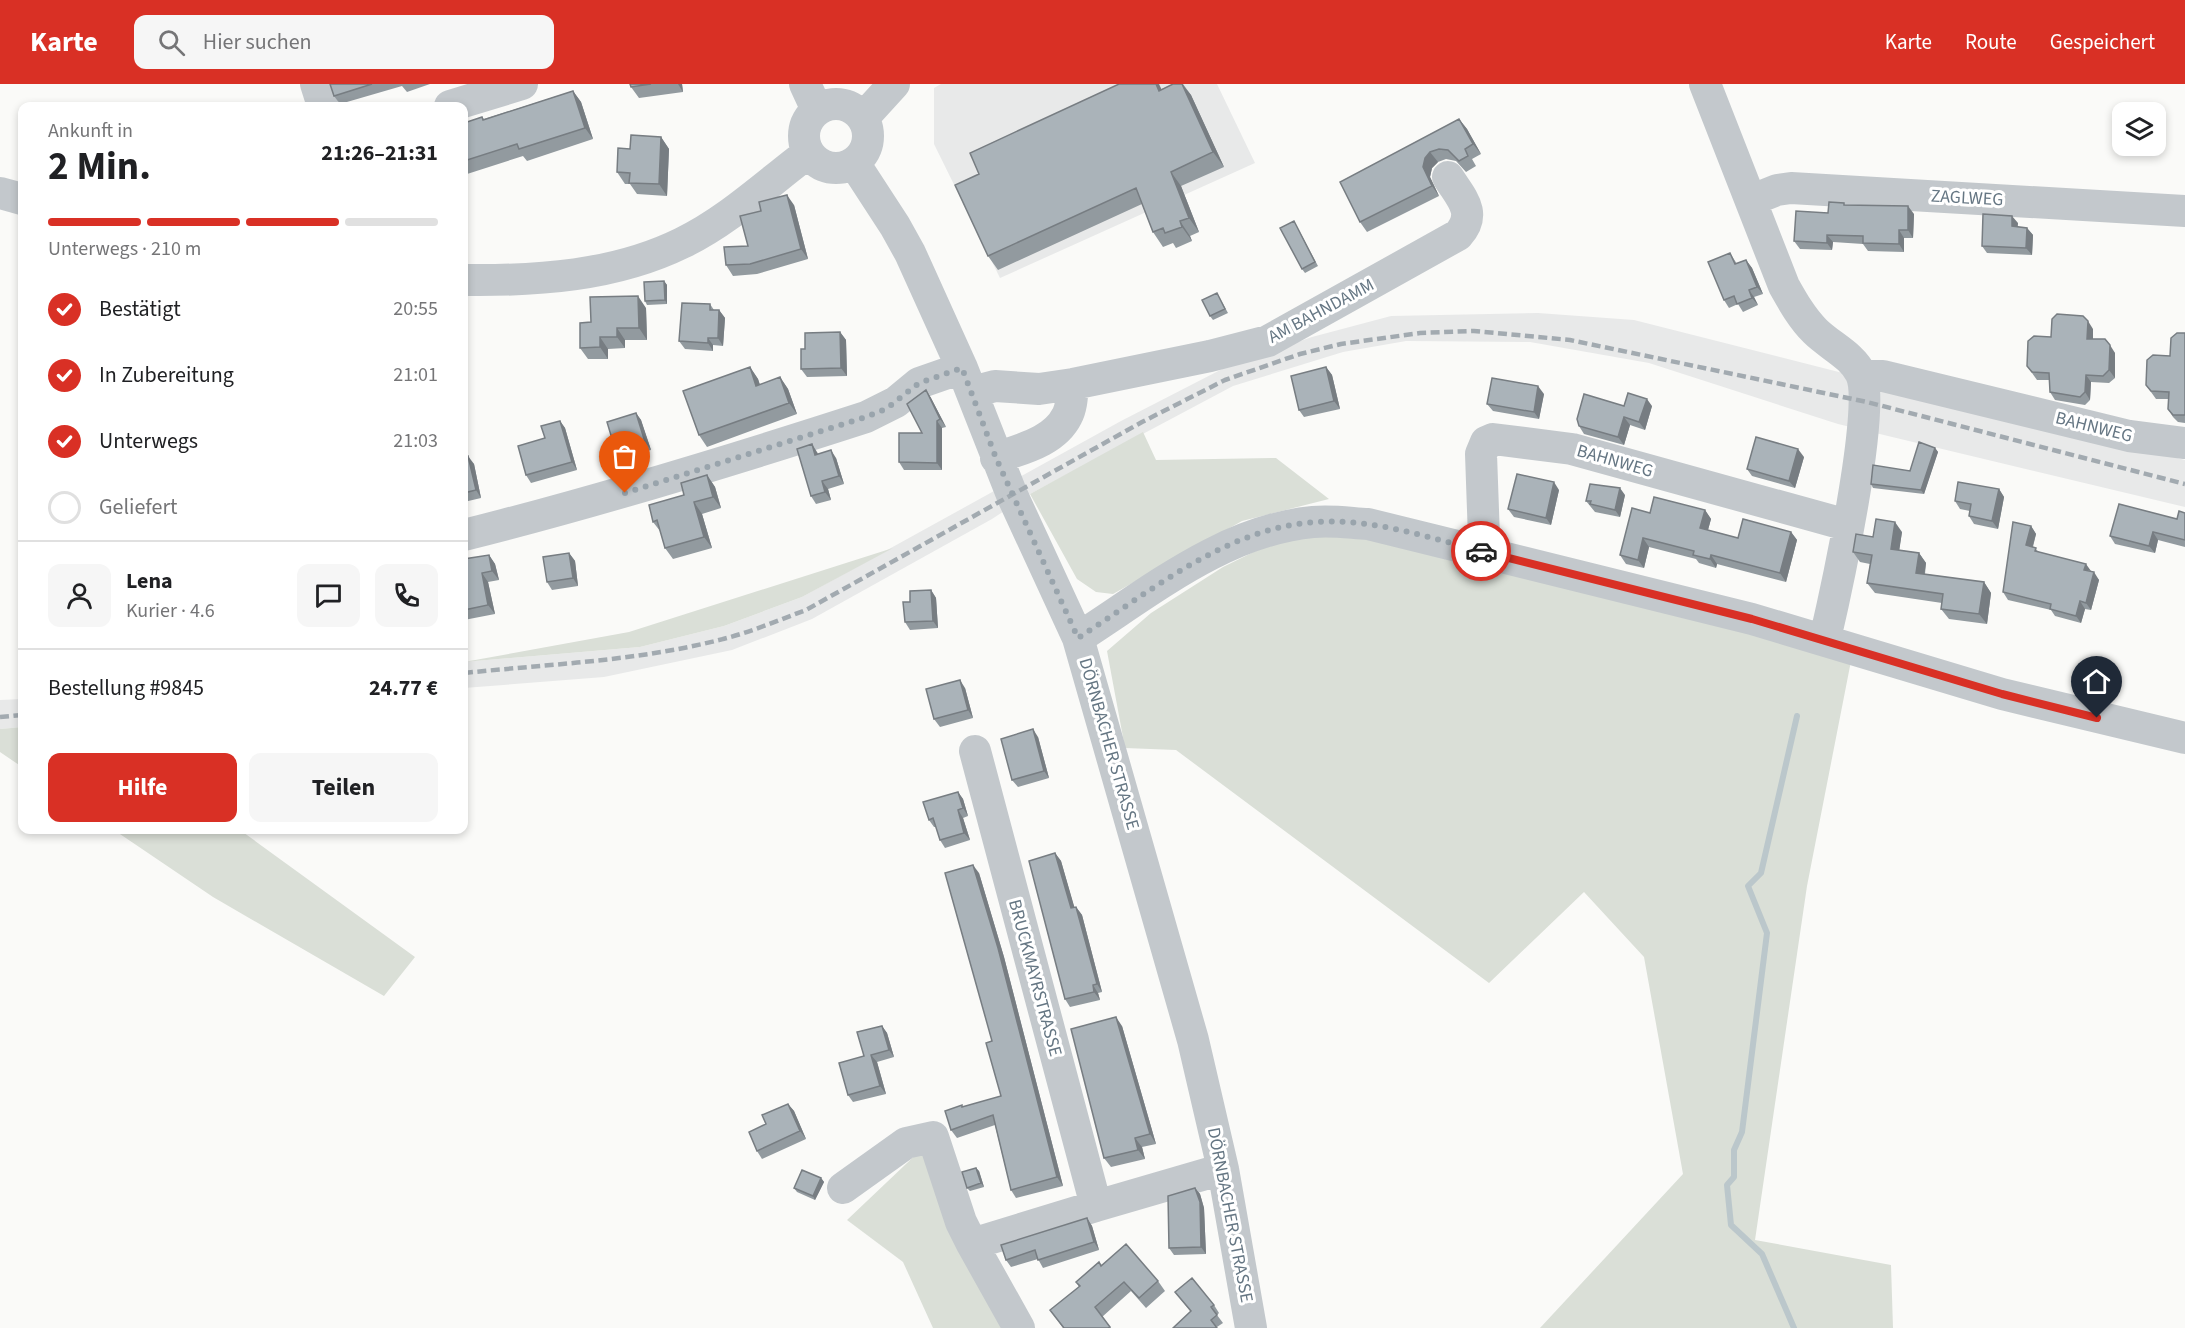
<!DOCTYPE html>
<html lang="de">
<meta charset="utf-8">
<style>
:root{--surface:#fff;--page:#f6f6f6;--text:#202124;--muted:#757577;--line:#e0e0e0;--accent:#d93025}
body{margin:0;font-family:"Source Sans 3",sans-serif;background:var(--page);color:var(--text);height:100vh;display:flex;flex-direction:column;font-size:22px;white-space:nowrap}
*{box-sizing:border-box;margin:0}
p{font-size:20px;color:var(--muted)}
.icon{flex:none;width:33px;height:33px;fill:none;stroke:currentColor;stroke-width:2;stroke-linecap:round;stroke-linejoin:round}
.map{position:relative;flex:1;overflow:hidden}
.details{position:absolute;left:18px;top:18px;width:450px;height:732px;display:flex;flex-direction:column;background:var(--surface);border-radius:12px;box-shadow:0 3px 9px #0003}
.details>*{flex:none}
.fabs{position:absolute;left:2112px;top:18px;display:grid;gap:12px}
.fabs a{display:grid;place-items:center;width:54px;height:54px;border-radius:12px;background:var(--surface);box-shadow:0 3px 9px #0003;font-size:30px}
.pin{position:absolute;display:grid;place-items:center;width:51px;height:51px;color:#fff;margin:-62px -26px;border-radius:50% 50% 50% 0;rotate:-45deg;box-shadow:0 0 6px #0007}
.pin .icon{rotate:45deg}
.courier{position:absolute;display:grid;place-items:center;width:60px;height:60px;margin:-30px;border:4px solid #d93025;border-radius:50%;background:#fff;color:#222;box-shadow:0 2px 8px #0007}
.summary em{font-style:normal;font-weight:700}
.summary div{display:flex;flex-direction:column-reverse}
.summary{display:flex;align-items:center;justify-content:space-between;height:102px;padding:0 30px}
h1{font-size:39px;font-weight:700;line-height:45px}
.bar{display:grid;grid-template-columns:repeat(4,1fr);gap:9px 6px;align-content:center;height:72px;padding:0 30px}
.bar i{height:8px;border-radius:4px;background:var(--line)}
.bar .on{background:var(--accent)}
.bar p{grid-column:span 4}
.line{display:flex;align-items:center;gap:15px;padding:0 30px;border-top:2px solid var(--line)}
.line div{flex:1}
.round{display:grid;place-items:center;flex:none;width:63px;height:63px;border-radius:12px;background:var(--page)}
ol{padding:0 30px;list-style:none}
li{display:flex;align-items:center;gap:18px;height:66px}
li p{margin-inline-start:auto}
li .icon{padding:6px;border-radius:50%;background:var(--accent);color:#fff;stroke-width:4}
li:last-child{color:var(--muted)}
li i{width:33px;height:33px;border:3px solid var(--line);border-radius:50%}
.primary-button{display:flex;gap:12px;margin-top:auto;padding:12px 30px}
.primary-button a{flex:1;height:69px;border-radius:12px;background:var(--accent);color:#fff;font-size:24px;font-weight:700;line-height:69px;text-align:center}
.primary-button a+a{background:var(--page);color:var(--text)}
header{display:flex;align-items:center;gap:36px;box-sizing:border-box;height:84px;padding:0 30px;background:var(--accent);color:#fff}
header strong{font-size:28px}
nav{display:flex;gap:33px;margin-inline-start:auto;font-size:21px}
.search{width:420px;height:54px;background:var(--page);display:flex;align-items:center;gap:15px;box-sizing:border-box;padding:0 21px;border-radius:12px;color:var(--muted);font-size:22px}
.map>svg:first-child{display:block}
</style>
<header>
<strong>Karte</strong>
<div class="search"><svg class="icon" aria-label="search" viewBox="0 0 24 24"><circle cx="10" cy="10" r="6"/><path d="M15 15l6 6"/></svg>Hier suchen</div>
<nav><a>Karte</a><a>Route</a><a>Gespeichert</a></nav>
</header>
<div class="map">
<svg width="2185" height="1244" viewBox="0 0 2185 1244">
<rect width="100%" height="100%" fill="#fafaf8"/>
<path fill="#e8e9e9" d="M941,0H1217L1255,79L1000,194L934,60V4Z
M1538,229L1634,236L2185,376V423L1838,340L1649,279L1530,258L1406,257L1343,268L1233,302L1030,410L992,435L812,535L732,566L604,593L464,604V578L640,563L724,542L802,513L1121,337L1228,282L1312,253L1391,232Z
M22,615V643L0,645V616Z"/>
<path fill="#dadfd7" d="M1143,348L1156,376L1276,374L1329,415L1242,437L1113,510L1096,508L1077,495L1030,410Z
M1337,448L1400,457L1851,577L1807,802L1755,1156L1891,1181L1893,1244H1540L1683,1090L1644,873L1584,808L1489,899L1176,666L1125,664L1107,567L1151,529L1223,483L1282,454Z
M893,464L802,513L724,542L640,563L464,578L629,548Z
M22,643V683L0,668V645Z
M114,746H240L415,873L384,912L213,813Z
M926,1061L1007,1244H933L903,1178L847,1136Z"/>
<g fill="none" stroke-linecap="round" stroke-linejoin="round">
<path stroke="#bbc7cb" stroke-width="6" d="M1794,1244L1762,1170L1731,1141L1727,1101L1734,1093V1066L1742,1048L1767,849L1748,802L1761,789L1797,632"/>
<path stroke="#c3c8cc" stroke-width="32" d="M316,0L323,22
M805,0L817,26
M1705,0L1784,202C1793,218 1802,234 1815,247C1830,262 1852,271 1861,290C1877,322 1835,512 1825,555
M804 52a32 32 0 1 1 64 0a32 32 0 1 1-64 0Z
M450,22L522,0
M863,34L894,0
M854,79L895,142L910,169L962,284L1012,411L1078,554L1193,956L1223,1085L1251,1244
M0,109L22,115
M1752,116L1777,106L1791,104L2185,127
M464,196C537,197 615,192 682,159C728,137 768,99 808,69
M1863,292H1883L2129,352L2185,359
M972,308L995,302L1039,305L1073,300L1210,272L1268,257L1458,151C1478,129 1461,114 1448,93
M996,374C1021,365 1054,358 1067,332C1072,323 1072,310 1073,300
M464,451C600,417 733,376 866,333L896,318L919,299L962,284
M1481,467L1484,454L1481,370L1486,358L1493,355L1572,365L1847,441
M1078,554C1150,508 1225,446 1313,438C1331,436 1350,439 1368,440L1752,535L2002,610L2185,654
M975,667L1096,1122L1223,1085
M843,1104L906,1059L933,1053L961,1138L972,1160L1096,1122
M972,1160L1019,1244"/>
<path stroke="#a2aab0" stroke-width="4.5" stroke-dasharray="9 4.5" stroke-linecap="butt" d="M464,589C550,580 639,577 723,555C751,548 779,536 806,526L1142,338L1225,296L1300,270L1341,260L1420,249L1474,247L1570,256L1867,318L2185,400
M0,633L22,631"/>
</g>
<path fill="#929a9f" d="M330,0H430L407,8L402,2L340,20L334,12Z
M630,0H682L683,8L639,14L631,3Z
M1173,0H1183L1191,11L1224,83L1181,102L1199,148L1190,152L1192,157L1176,164L1173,159L1163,163L1153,148L1142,120L998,186L988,172L1162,5Z
M573,7L581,18L593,55L527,77L523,72L464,91V39L482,33L484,35Z
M1459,35L1467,45L1481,70L1472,75L1476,82L1466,88L1456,77L1446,75L1438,78L1432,84L1430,93L1439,112L1367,148L1360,138Z
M661,53L669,65L667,112L637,110L630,100H625L617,88L630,65Z
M794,121L808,175L757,190L733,192L726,181Z
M1846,121L1914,130L1913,154H1904V168L1868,167L1863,160L1833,158L1832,166L1800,165L1794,157L1828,129Z
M1294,137L1318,182L1305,189L1302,185Z
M2018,139L2017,143L2027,144L2033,151L2032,171L1987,169L1982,162Z
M1730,169L1737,180L1746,176L1752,184L1763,210L1754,213L1758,221L1743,228L1738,220L1729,224L1724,216Z
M664,197L667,201V220L647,221L645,217Z
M1217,209L1228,229L1213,236L1210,232Z
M710,220L714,226H719L725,234L723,262L713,261V267L685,265L679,257Z
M646,224L647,256H625V264L608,265V275H588L580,264L591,238Z
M2093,245V255L2115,269V294L2109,299L2091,298L2090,316L2085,321L2055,316L2050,308V296H2037L2027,282L2051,253Z
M840,248L846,256L847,292L807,293L801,285L805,265Z
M2185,249V339L2178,338L2173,333L2168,325V315H2156L2146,301L2170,272Z
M750,283L758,295L760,301L780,293L788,305L797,330L707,363L699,351Z
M1326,283L1332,291L1340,325L1304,333L1299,326Z
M926,306L931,314L946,343L942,344V386H904L899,378L922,349Z
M1544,310L1539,335L1493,327L1487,320Z
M1624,322H1652L1645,346L1630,341L1624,361L1584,350L1579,342Z
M636,329L641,336L651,366L621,375L616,368Z
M560,337L565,344L577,386L531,399L526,391L545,354Z
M1935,364L1938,368L1924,410L1873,404L1871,400L1910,387Z
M817,368L818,370L836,374L844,400L828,405L831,416L816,420L811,412Z
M464,373L474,380L481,414L464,418Z
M1804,373L1795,404L1752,392L1747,385Z
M707,391L715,403L721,424L702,430L712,464L673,475L665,464L660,447L653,438Z
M1999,405L2004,413L1998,445L1974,440L1969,432L1970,427L1960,425L1955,417Z
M1559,406L1551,441L1514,433L1508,425Z
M1625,411L1620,433L1595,428L1586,417Z
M1705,426L1711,435L1708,446L1738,454L1791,448L1797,456L1786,498L1717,480L1716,484L1699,479L1696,475L1649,463L1644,484L1626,480L1620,471L1650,429Z
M2185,429V463L2158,456L2155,469L2115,460L2110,452L2177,435Z
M2031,442L2036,450L2033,463L2039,468L2091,488L2099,496L2091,526L2085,525L2081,539L2055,532L2051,526L2008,516L2003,508Z
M1902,448L1899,466L1919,469L1926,479L1925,490L1984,498L1991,509L1987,540L1949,535L1941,525L1942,519L1875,509L1867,499L1870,480L1860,478L1853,468L1873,453Z
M569,469L575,477L578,502L552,506L547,498Z
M489,471L495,480L499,496L488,498L495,530L464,536V475Z
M931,506L936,514L938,544L910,546L905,538L910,518Z
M965,604L973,634L940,643L934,635Z
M1038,653L1049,694L1018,703L1012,696Z
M958,708L963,715L968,732L963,734L970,756L945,764L940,756L936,743H934L929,736Z
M1055,769L1061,777L1074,823H1076L1082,831L1102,908L1098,909L1100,916L1070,923L1065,915Z
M979,789L1004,873L1063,1102L1016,1114L1011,1106L995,1041L957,1054L951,1046L963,1023L1001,1012L992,957Z
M882,942L887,949L894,973L877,978L886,1010L853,1018L848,1011L864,972Z
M1122,942L1156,1060L1142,1063L1145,1075L1111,1083L1104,1074Z
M788,1020L794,1027L806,1055L762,1075L757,1067L766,1040Z
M976,1084L979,1087L984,1103L970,1107L967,1104Z
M821,1094L824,1098L815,1116L797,1108L794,1104Z
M1195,1104L1200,1110L1204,1124L1206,1170L1174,1171L1169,1164Z
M1087,1134L1092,1142L1099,1166L1043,1184L1038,1175L1011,1183L1006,1176Z
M1099,1178L1102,1181L1158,1197L1165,1207L1146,1224L1131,1207L1102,1233L1111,1244H1063L1050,1226L1079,1203L1076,1198Z
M1175,1208L1214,1221L1219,1229L1217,1231L1223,1239L1217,1243L1191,1228Z"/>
<path fill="#777d82" d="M678,0H682L683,8Z
M1156,0H1159L1169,21L1159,7Z
M1182,0L1191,11L1224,83L1213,68Z
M573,7L581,18L593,55L585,44Z
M1459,35L1467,45L1481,70L1473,60Z
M661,53L669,65L667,112L659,100Z
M1430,68L1438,78L1432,84L1430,93L1439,112L1432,102L1423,83L1425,74Z
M1171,88L1181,102L1199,148L1189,134Z
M787,111L794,121L808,175L801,165Z
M1908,122L1914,130L1913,154L1908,146Z
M2012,132L2018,139L2017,150L2012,142Z
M1180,137L1190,152L1192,157L1182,143Z
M2027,144L2033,151L2032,171L2026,164Z
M1899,146L1904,154V168L1899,160Z
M1827,151L1833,158L1832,166L1827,159Z
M1746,176L1752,184L1763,210L1757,203Z
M664,197L667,201V220L665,216Z
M1749,206L1754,213L1758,221L1752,214Z
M638,212L646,224L647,256L639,244Z
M719,226L725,234L723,262L718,254Z
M2088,237L2093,245V262L2087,255Z
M617,244L625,256V264L617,253Z
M840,248L846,256L847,292L841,284Z
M600,253L608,265V275L600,263Z
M708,254L713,261V267L708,259Z
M2110,261L2115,269V294L2109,286Z
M750,283L758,295L764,313L756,302Z
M1326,283L1332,291L1340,325L1334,317Z
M2086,291L2091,298L2090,316L2085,308Z
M780,293L788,305L797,330L789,319Z
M1538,302L1544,310L1539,335L1534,328Z
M926,306L931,314L946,343L940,335Z
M1647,315L1652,322L1645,346L1639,338Z
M636,329L641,336L651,366L645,358Z
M1624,333L1630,341L1624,361L1618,353Z
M560,337L565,344L577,386L572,378Z
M937,337L942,344V386L937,379Z
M812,360L817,368L820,379L815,371Z
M1935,364L1938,368L1924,410L1921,406Z
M1798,365L1804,373L1795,404L1789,397Z
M831,366L836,374L844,400L839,392Z
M468,372L474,380L481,414L476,406Z
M707,391L715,403L721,424L713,413Z
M822,397L828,405L831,416L825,408Z
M1554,398L1559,406L1551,441L1546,434Z
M1620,404L1625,411L1620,433L1615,426Z
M1999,405L2004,413L1998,445L1992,437Z
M694,418L702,430L712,464L704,453Z
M1705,426L1711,435L1706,453L1700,444Z
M1895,438L1902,448L1898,475L1891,465Z
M2031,442L2036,450L2031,468L2026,461Z
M1791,448L1797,456L1786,498L1780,489Z
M2153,448L2158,456L2155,469L2149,462Z
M1643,454L1649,463L1644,484L1638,476Z
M569,469L575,477L578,502L573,494Z
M1919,469L1926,479L1923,500L1916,489Z
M489,471L495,480L499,496L492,487Z
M1711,471L1717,480L1716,484L1710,475Z
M2086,480L2091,487L2084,486Z
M2094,488L2099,496L2091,526L2086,519Z
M482,489L488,498L495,530L488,521Z
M1984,498L1991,509L1987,540L1979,530Z
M931,506L936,514L938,544L933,537Z
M2080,517L2085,525L2081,539L2076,532Z
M960,596L965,604L973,634L968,626Z
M1033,645L1038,653L1049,694L1044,687Z
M958,708L963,715L968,732L963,724Z
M958,726L963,734L970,756L964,749Z
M1055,769L1061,777L1077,832L1071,824Z
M973,781L979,789L1004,873L1063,1102L1057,1093Z
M1076,823L1082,831L1102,908L1097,900Z
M1093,901L1098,909L1100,916L1094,908Z
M1116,933L1122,942L1156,1060L1150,1050Z
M882,942L887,949L894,973L889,966Z
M871,971L877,978L886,1010L880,1002Z
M788,1020L794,1027L806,1055L800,1047Z
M1135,1054L1142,1063L1145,1075L1138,1066Z
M976,1084L979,1087L984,1103L981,1099Z
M821,1094L824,1098L815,1116L813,1112Z
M1195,1104L1200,1110L1204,1124L1206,1170L1201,1163Z
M1087,1134L1092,1142L1099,1166L1094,1158Z"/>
<path fill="#aab3b9" stroke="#777d82" stroke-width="1.5" d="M330,0H372L334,12Z
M630,0H651L631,3Z
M1119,0H1156L1159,7L1173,0H1182L1213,68L1171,88L1189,134L1180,137L1182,143L1165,149L1163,144L1153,148L1136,104L988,172L955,101L979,90L970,69Z
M573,7L585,44L519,65L517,60L464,77V39L482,33L483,36Z
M1459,35L1473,60L1465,65L1468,72L1459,77L1448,66L1439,65L1430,68L1425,74L1423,83L1432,102L1360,138L1340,98Z
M631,51L661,53L659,100L629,99L630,89L617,88L618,64L630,65Z
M787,111L801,165L750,180L726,181L724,163L748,162L740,132L761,127L759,118Z
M1829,118L1844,119V121L1908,122V146H1899V160L1863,159V152L1827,151V159L1794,157L1796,127L1828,129Z
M1983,130L2012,132V142L2027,144L2026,164L1982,162Z
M1294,137L1315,178L1302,185L1280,144Z
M1730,169L1735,180L1746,176L1757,203L1749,206L1752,214L1737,220L1734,212L1724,216L1708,178Z
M664,197L665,216L645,217L644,198Z
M1217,209L1225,225L1210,232L1202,216Z
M638,212L639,244H617V253H600V263L580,264V239L591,238L590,213Z
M682,219L710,220V226H719L718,254H708V259L679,257Z
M2057,230L2083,232L2088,237L2087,255H2105L2110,261L2109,286L2103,292L2086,291L2085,308L2080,313L2050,308L2049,289L2032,288L2027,282L2028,257L2034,252L2051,253L2052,235Z
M840,248L841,284L801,285V265H805V249Z
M2177,249H2185V331H2173L2168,325L2169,308L2151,307L2146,301L2147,276L2153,271L2170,272L2171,254Z
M750,283L756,302L780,293L789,319L699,351L683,307Z
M1326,283L1334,317L1299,326L1291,292Z
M1492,294L1538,302L1534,328L1487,320Z
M926,306L940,335L937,337V379L899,378V349H922L907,320Z
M1628,309L1647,315L1639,338L1624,333L1618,353L1579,342L1577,335L1584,310L1624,322Z
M636,329L645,358L616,368L607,338Z
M560,337L572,378L526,391L518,362L545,354L541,342Z
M1756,353L1798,365L1789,397L1747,385Z
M1919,358L1935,364L1921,406L1871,400L1873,381L1910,387Z
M812,360L815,371L831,366L839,392L822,397L825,408L811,412L797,365Z
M468,372L476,406L464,409V373Z
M1517,390L1554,398L1546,434L1508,425Z
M707,391L713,413L694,418L704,453L665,464L657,436L653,438L649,421L684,411L681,399Z
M1958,398L1999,405L1992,437L1969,432L1971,420L1955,417Z
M1590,400L1620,404L1615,426L1590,420L1591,417H1586Z
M1654,413L1705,426L1700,444L1738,454L1743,435L1791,448L1780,489L1711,471L1710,475L1693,471L1694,467L1643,454L1638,476L1620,471L1632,424L1650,429Z
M2119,420L2177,435L2179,427L2185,429V456L2153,448L2149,462L2110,452Z
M1876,435L1895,438L1891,465L1919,469L1916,489L1984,498L1979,530L1941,525L1943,510L1867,499L1872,471L1853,468L1856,450L1873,453Z
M2013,438L2031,442L2026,461L2036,464L2035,467L2086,480L2084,486L2094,488L2086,519L2080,517L2076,532L2050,525L2051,520L2003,508Z
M569,469L573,494L547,498L543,473Z
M489,471L492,487L482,489L488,521L464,526V475Z
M931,506L933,537L905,538L903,518H910V507Z
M960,596L968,626L934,635L926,605Z
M1033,645L1044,687L1012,696L1001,655Z
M958,708L963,724L958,726L964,749L940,756L933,734L929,736L923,718Z
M1055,769L1071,824L1076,823L1097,900L1093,901L1094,908L1065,915L1029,777Z
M973,781L998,864L1057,1093L1011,1106L993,1031L951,1046L945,1027L962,1021V1023L1001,1012L986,959L992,957L945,789Z
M1116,933L1150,1050L1135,1054L1138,1066L1104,1074L1071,945Z
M882,942L889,966L871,971L880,1002L848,1011L839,979L864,972L857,948Z
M788,1020L800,1047L757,1067L749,1048L766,1040L762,1031Z
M976,1084L981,1099L967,1104L962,1088Z
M802,1086L821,1094L813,1112L794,1104Z
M1195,1104L1200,1118L1201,1163L1169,1164L1168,1112Z
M1087,1134L1094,1158L1038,1176L1035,1166L1006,1176L1001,1161Z
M1126,1160L1158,1197L1139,1214L1124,1198L1095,1223L1110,1243L1108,1244H1064L1050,1226L1080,1202L1076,1198L1099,1178L1101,1182Z
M1192,1194L1214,1221L1211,1223L1217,1231L1211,1236L1217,1244H1173L1191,1227L1175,1208Z"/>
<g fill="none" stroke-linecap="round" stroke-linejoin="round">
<path stroke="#99a4ac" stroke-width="6" stroke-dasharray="0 10.8" d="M625,409L866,333L886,325L919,299L962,284L996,374L1078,554C1150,508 1226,444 1315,438C1371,434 1427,453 1481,467"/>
<path stroke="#d93025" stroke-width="8" d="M1481,467L1752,535L2002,610L2097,634"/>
</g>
<g text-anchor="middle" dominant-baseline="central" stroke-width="6" stroke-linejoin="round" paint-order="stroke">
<g font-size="18" fill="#657683" stroke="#fff">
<text transform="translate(1967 114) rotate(3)">ZAGLWEG</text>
<text transform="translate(1321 227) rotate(-28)">AM BAHNDAMM</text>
<text transform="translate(2094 343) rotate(14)">BAHNWEG</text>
<text transform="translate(1615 377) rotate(16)">BAHNWEG</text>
<text transform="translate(1109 660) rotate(74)">DÖRNBACHER STRASSE</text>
<text transform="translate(1035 894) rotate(75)">BRUCKMAYRSTRASSE</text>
<text transform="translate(1230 1131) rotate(79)">DÖRNBACHER STRASSE</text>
</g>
</g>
</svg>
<div class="fabs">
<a><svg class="icon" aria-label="layers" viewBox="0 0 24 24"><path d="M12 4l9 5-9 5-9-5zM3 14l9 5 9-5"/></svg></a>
</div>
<div class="pin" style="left:625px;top:409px;background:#ea580c"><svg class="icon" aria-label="bag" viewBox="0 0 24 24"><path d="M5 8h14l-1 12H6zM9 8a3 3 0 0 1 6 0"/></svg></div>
<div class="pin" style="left:2097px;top:634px;background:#1f2937"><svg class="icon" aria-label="home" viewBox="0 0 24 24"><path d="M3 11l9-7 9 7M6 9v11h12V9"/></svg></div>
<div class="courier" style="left:1481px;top:467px"><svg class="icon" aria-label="car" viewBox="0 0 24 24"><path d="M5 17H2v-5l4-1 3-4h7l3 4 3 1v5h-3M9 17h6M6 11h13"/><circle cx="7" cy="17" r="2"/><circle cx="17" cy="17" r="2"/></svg></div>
<section class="details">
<div class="summary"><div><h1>2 Min.</h1><p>Ankunft in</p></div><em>21:26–21:31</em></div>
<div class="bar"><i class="on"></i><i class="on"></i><i class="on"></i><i></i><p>Unterwegs · 210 m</p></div>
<ol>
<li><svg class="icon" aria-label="check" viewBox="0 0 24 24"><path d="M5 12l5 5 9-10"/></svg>Bestätigt<p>20:55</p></li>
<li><svg class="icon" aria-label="check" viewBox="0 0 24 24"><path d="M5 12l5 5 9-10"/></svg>In Zubereitung<p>21:01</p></li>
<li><svg class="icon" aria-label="check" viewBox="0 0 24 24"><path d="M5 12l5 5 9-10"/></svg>Unterwegs<p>21:03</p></li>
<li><i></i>Geliefert</li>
</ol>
<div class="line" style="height:108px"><a class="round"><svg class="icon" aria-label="person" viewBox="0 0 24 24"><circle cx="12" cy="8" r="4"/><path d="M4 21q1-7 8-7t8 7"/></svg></a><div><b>Lena</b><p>Kurier · 4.6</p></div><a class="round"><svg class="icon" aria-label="chat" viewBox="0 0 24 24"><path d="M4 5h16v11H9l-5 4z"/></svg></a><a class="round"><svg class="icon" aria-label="phone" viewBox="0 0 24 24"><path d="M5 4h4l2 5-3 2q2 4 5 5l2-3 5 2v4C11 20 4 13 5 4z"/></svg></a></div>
<div class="line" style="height:78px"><div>Bestellung #9845</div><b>24.77 €</b></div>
<div class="primary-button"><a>Hilfe</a><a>Teilen</a></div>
</section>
</div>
